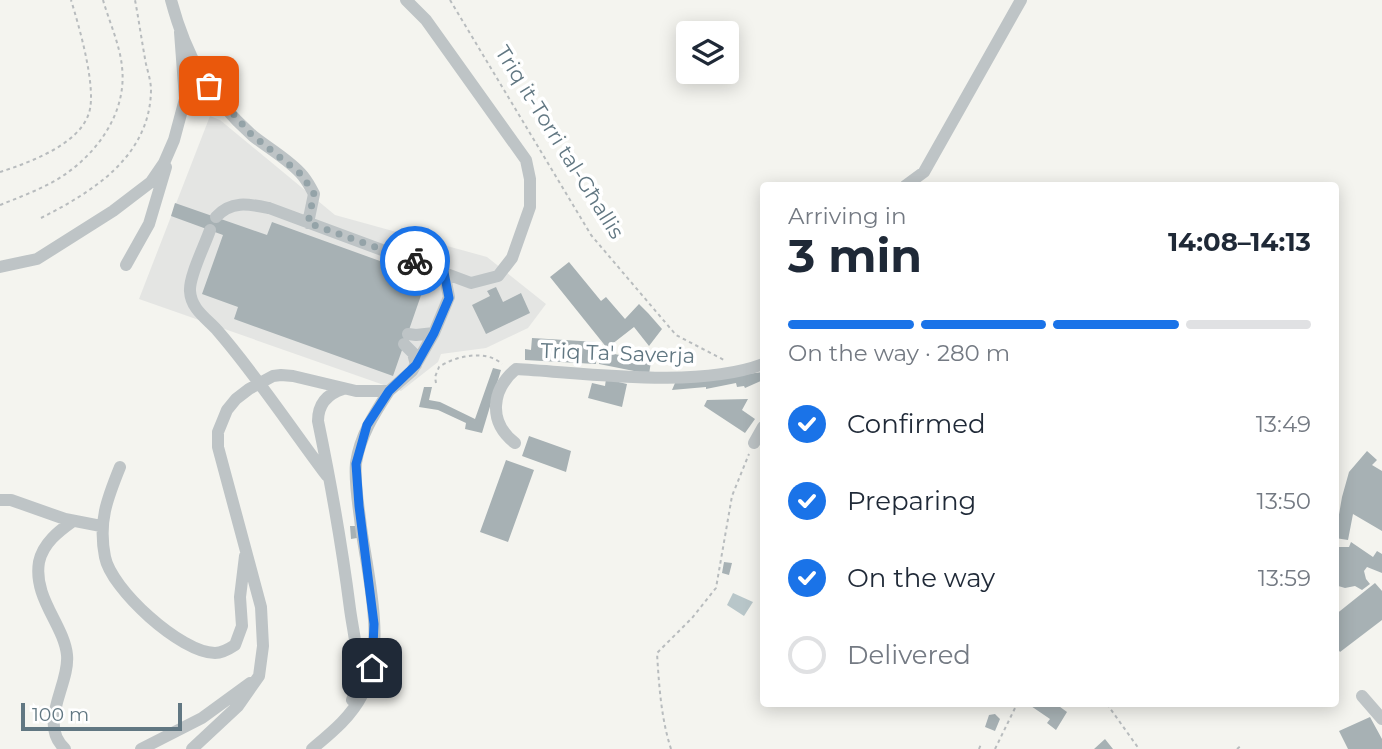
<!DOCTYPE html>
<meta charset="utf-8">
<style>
:root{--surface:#fff;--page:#f6f6f7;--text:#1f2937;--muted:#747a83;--line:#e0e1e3;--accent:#1a73e8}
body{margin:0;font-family:Montserrat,sans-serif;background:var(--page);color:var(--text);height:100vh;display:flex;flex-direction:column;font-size:26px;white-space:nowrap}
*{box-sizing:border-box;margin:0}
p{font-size:23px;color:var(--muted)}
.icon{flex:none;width:38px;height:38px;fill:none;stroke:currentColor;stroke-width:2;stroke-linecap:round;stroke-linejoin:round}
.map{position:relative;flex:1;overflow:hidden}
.panel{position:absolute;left:760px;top:182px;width:579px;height:525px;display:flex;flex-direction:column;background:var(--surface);border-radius:7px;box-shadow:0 4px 18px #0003}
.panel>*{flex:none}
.fabs{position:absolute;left:676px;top:21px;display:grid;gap:14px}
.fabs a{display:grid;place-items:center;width:63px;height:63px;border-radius:7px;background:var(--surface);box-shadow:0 4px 18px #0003;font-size:35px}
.scale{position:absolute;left:21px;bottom:18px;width:161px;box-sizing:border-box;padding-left:7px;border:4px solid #617782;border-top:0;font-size:19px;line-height:24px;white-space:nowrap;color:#617782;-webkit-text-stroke:5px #fff;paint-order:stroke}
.pin{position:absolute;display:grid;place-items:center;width:60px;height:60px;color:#fff;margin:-30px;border-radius:14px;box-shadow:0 4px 10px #0006}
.courier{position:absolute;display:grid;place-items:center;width:70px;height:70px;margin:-35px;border:5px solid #1a73e8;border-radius:50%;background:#fff;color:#222;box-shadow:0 2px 9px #0007}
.summary em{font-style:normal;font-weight:700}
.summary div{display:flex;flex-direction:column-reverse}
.summary{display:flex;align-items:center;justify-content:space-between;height:119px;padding:0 28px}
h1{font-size:46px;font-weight:700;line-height:52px}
.bar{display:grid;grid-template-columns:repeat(4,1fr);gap:10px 7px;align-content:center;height:84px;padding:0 28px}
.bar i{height:9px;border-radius:5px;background:var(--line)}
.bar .on{background:var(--accent)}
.bar p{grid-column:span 4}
ol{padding:0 28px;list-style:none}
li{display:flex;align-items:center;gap:21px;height:77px}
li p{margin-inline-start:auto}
li .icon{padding:7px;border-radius:50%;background:var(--accent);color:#fff;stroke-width:4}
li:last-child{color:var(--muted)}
li i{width:38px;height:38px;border:4px solid var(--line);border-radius:50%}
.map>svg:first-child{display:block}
</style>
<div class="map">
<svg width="1382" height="749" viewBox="0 0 1382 749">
<rect width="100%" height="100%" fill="#f4f4ef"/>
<path fill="#e4e5e3" d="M210,116L220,120L335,215L487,257L546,304L528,328L486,348L441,354L438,362L401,391L139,299Z"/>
<path fill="#b8c6c9" d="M733,593L753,602L744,616L727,605Z"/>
<path fill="#a7b1b4" d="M175,203L267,235L272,222L427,278L393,376L234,319L238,307L202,294L223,235L171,216Z
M569,262L601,301L606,297L625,319L639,304L648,313L662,329L649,346L634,327L607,348L550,277Z
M496,287L503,302L521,293L530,313L486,334L472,305L490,296L487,291Z
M532,338L597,342L596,364L525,360V349L531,350Z
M601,351L651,362L649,374L599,364Z
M493,368L501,370L482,433L465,429L466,423L438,410L419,407L424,387H432L429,400L440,402L475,419Z
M763,372V380L745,388L744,386L737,387L736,383L706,389V387L672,390L675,383Z
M606,379L627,384L622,407L588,398L592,383L605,386Z
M748,399L742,410L755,419L745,433L704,406L707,400Z
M529,436L571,451L566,472L522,456Z
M1367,451L1377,460L1372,465L1382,471V531L1353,514L1348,540L1335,538L1342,497L1349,472Z
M506,460L534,470L508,542L480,532Z
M350,526H356L357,538L351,539Z
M1351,542L1373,557L1377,551L1382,554V573L1367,567L1364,571L1366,579L1370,584L1362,590L1355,586L1345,588L1335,585L1338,547H1349Z
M724,562L732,563L729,575L722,573Z
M1375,583L1382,591V620L1340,652L1335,645V615Z
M1028,704H1056L1067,712L1056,730L1047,723L1050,719Z
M995,714L1000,719L995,731L985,727L989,715Z
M1370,717L1382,739V749H1348L1339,731Z
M1105,739L1113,749H1094Z"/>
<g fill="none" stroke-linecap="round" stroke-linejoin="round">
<path stroke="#b8bcbe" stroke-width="2" stroke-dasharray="3.5 3.5" stroke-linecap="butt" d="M450,0L591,235L676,335L726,361
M0,172C28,163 79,145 89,113C97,88 79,26 71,0
M0,205C15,199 31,193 45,186C89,165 128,118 122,67C120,45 109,21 103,0
M41,218C92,192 150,157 151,90C151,82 148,72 146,64C142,43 139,21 135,0
M436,383L435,377L439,367C455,356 486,349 502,364
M1107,704L1139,749
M671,749C661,718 659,685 657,653L692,618L716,588L732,496L749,454
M979,749L981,744
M995,749L1017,704
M1237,749L1242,745"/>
<path stroke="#bec4c6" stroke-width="12" d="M171,0C186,56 208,96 253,136C268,148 291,161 303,176C307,181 311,188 314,194L308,223
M905,186L924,172L1021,0
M216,217C231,200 249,204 269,208L471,283L498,276L512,258L530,207V179L526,160L426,20L406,0
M210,230C205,245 189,276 190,291C191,309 206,318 217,330C257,376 290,427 327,476
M126,265L149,224L166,167
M0,267L37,259L113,211L151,182L164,163L174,140L185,99L180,32
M408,334L416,335L434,333
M404,344L413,353L416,365
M343,389C327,394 318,404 318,421C331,484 342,546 350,609C354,639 364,671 352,700
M515,443C488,422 491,390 516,369C587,373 697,389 763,364
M754,443L763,427
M120,467C107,499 98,522 105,557C111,589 181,653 215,653C222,653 229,649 235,645L242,626L240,597L245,556
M0,500H11L65,519L101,526
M1362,696L1382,719
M65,749C37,723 70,685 67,655C64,625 33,598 39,562C43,543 59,531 73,521
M141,749L202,718L250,683
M192,749L238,706L259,676L263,646L261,607L218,447V432L227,410L236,399L249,389L273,376L281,375L293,376L356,391H389L412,371L434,333L449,297L444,272
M312,749C331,733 351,717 362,695C387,649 368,576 361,527C359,507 354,483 356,463C360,436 374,414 389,391"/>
</g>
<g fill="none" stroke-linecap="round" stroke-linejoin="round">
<path stroke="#94a3a8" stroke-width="7" stroke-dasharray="0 12.6" d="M209,86L251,134L302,175L314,194L308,223L415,261"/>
<path stroke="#1a73e8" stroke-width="9" d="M372,668L374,624L359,506L356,464L367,425L389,391L416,365L434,333L449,298L444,272L415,261"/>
</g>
<g text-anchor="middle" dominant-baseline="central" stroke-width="7" stroke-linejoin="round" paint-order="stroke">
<g font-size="21" fill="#617782" stroke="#fff">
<text transform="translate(560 142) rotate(58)">Triq it-Torri tal-Għallis</text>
<text transform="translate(618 353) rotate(2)">Triq Ta' Saverja</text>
</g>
</g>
</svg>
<div class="fabs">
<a><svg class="icon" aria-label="layers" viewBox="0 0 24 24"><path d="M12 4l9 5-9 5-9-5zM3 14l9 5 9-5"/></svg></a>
</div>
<div class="scale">100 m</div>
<div class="pin" style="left:209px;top:86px;background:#ea580c"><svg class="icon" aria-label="bag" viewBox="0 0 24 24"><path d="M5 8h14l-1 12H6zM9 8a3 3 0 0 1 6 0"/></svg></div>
<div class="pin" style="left:372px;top:668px;background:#1f2937"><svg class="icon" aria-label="home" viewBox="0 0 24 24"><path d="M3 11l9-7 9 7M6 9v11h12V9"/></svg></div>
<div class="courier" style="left:415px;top:261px"><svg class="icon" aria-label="bike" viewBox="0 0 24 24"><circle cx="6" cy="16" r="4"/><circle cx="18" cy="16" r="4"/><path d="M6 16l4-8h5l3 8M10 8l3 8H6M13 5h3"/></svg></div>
<section class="panel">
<div class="summary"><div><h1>3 min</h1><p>Arriving in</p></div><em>14:08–14:13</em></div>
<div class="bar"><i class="on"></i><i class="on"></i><i class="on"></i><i></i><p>On the way · 280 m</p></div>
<ol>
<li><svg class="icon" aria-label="check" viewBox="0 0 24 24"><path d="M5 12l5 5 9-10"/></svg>Confirmed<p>13:49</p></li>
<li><svg class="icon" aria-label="check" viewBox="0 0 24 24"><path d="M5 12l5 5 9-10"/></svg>Preparing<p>13:50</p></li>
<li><svg class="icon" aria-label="check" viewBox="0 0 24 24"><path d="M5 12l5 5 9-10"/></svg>On the way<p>13:59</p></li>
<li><i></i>Delivered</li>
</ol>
</section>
</div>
